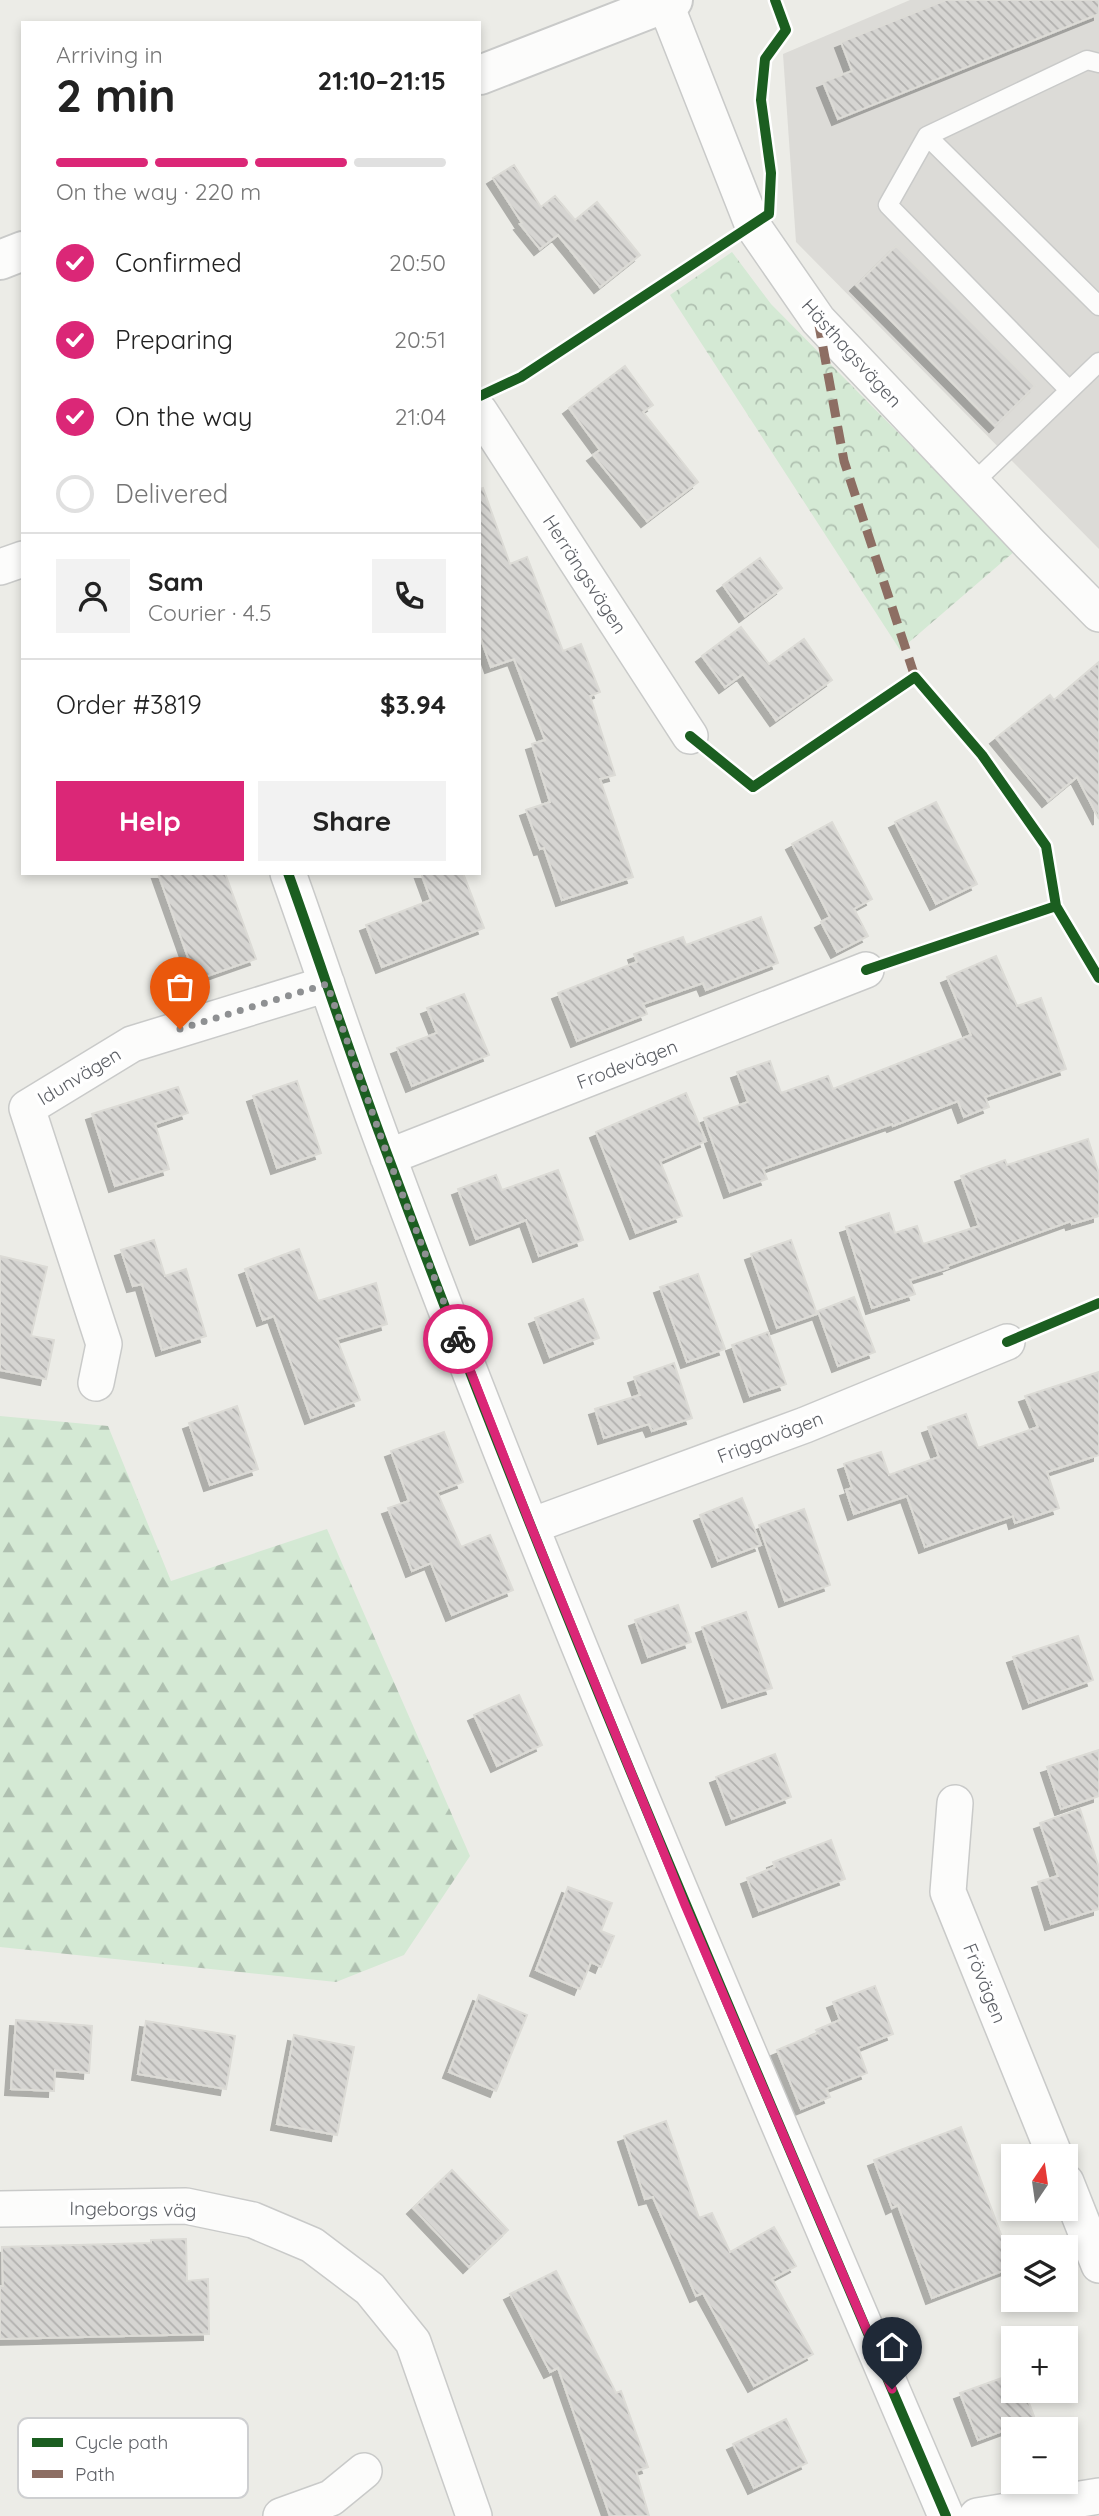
<!DOCTYPE html>
<meta charset="utf-8">
<style>
:root{--surface:#fff;--page:#f2f2f2;--text:#222;--muted:#767676;--line:#e0e0e0;--accent:#db2777}
body{margin:0;font-family:Quicksand,sans-serif;background:var(--page);color:var(--text);height:100vh;display:flex;flex-direction:column;font-size:26px;white-space:nowrap}
*{box-sizing:border-box;margin:0}
p{font-size:23px;color:var(--muted)}
.icon{flex:none;width:38px;height:38px;fill:none;stroke:currentColor;stroke-width:2;stroke-linecap:round;stroke-linejoin:round}
.map{position:relative;flex:1;overflow:hidden}
.panel{position:absolute;left:21px;top:21px;width:460px;height:854px;display:flex;flex-direction:column;background:var(--surface);border-radius:0px;box-shadow:0 4px 10px #0003}
.panel>*{flex:none}
.needle{width:46px;rotate:13deg}
.controls{position:absolute;left:1001px;top:2144px;display:grid;gap:14px}
.controls a{display:grid;place-items:center;width:77px;height:77px;border-radius:0px;background:var(--surface);box-shadow:0 4px 10px #0003;font-size:35px}
.pin{position:absolute;display:grid;place-items:center;width:60px;height:60px;color:#fff;margin:-72px -30px;border-radius:50% 50% 50% 0;rotate:-45deg;box-shadow:0 0 7px #0007}
.pin .icon{rotate:45deg}
.courier{position:absolute;display:grid;place-items:center;width:70px;height:70px;margin:-35px;border:5px solid #db2777;border-radius:50%;background:#fff;color:#222;box-shadow:0 2px 9px #0007}
.headline em{font-style:normal;font-weight:700}
.headline div{display:flex;flex-direction:column-reverse}
.headline{display:flex;align-items:center;justify-content:space-between;height:119px;padding:0 35px}
h1{font-size:46px;font-weight:700;line-height:52px}
.bar{display:grid;grid-template-columns:repeat(4,1fr);gap:10px 7px;align-content:center;height:84px;padding:0 35px}
.bar i{height:9px;border-radius:5px;background:var(--line)}
.bar .on{background:var(--accent)}
.bar p{grid-column:span 4}
.line{display:flex;align-items:center;gap:18px;padding:0 35px;border-top:2px solid var(--line)}
.line div{flex:1}
.round{display:grid;place-items:center;flex:none;width:74px;height:74px;border-radius:0px;background:var(--page)}
ol{padding:0 35px;list-style:none}
li{display:flex;align-items:center;gap:21px;height:77px}
li p{margin-inline-start:auto}
li .icon{padding:7px;border-radius:50%;background:var(--accent);color:#fff;stroke-width:4}
li:last-child{color:var(--muted)}
li i{width:38px;height:38px;border:4px solid var(--line);border-radius:50%}
.cta{display:flex;gap:14px;margin-top:auto;padding:14px 35px}
.cta a{flex:1;height:80px;border-radius:0px;background:var(--accent);color:#fff;font-size:28px;font-weight:700;line-height:80px;text-align:center}
.cta a+a{background:var(--page);color:var(--text)}
.map>svg:first-child{display:block}
</style>
<div class="map">
<svg width="1099" height="2516" viewBox="0 0 1099 2516">
<defs>
<pattern id="forest-firs" width="22" height="20" patternUnits="userSpaceOnUse" patternTransform="scale(1.75)"><rect width="22" height="20" fill="#d4e9d4"/><path d="M5 1l3.5 6h-7zM16 11l3.5 6h-7z" fill="#afc0b0"/></pattern>
<pattern id="park-crowns" width="20" height="18" patternUnits="userSpaceOnUse" patternTransform="scale(1.75)"><rect width="20" height="18" fill="#d4e9d4"/><path d="M2 6a3 3 0 1 1 6 0M12 15a3 3 0 1 1 6 0" fill="none" stroke="#afc0b0"/></pattern>
<pattern id="building-back-hatch" width="6" height="6" patternUnits="userSpaceOnUse" patternTransform="scale(1.75)"><rect width="6" height="6" fill="#d6d5d2"/><path d="M-1 5l2 2M0 0l6 6M5-1l2 2" fill="none" stroke="#b1b0ae"/></pattern>
<filter id="shadow"><feDropShadow dx="-6" dy="6" stdDeviation="0" flood-color="#0004"/></filter>
</defs>
<rect width="100%" height="100%" fill="#ecece7"/>
<path fill="#dcdbd7" d="M910,0H1099V549L796,242L783,54Z"/>
<path fill="url(#forest-firs)" d="M0,1416L108,1426L171,1581L327,1529L470,1856L404,1955L336,1982L0,1947Z"/>
<path fill="url(#park-crowns)" d="M732,252L771,304L1015,551L900,650L670,295Z"/>
<path fill="url(#building-back-hatch)" stroke="#dcdbd6" stroke-width="2" filter="url(#shadow)" d="M946,0H1099V14L838,119L823,82L852,71L841,42Z
M514,165L541,207L555,196L575,220L597,202L640,255L600,287L558,235L540,249L520,224L522,223L493,178Z
M896,246L1035,386L995,426L856,285Z
M625,366L653,405L643,412L698,482L647,521L593,455L600,450L569,408Z
M483,488L510,564L527,557L563,651L581,644L600,692L590,696L615,775L600,779L633,877L562,900L544,848L540,849L526,810L550,802L532,744L545,740L514,659L491,667L480,636V489Z
M760,558L782,588L745,616L723,585Z
M741,627L769,664L804,639L832,680L776,720L743,674L725,687L702,656Z
M1099,662V819L1077,777L1048,801L996,738L1050,695L1054,700Z
M936,802L977,884L936,904L895,822Z
M832,822L872,899L854,909L868,936L837,952L821,922L830,917L792,844Z
M158,873H225L256,959L196,980Z
M421,873H463L484,928L382,967L366,925L431,900Z
M761,917L778,963L706,990L703,983L643,1004L647,1014L577,1041L558,993L637,962L634,954L683,937L686,945Z
M996,956L1017,1006L1041,998L1066,1069L985,1097L989,1107L964,1117L958,1101L893,1126L892,1124L763,1169L767,1179L730,1192L704,1118L748,1102L737,1072L770,1061L781,1093L828,1076L833,1089L971,1035L947,977Z
M464,994L489,1055L412,1086L397,1048L437,1033L427,1008Z
M297,1081L321,1153L277,1168L253,1096Z
M178,1087L188,1113L155,1124L169,1169L115,1186L92,1114Z
M686,1093L706,1141L660,1161L682,1216L636,1233L596,1132Z
M1088,1139L1099,1174V1216L1072,1224L1071,1221L947,1266L948,1268L910,1280L915,1294L872,1308L846,1227L889,1213L895,1233L917,1226L923,1244L979,1226L961,1176L1005,1160L1007,1165Z
M558,1170L583,1240L539,1256L526,1220L476,1239L458,1189L496,1175L502,1190Z
M154,1240L165,1276L186,1269L206,1336L162,1350L142,1284L133,1286L121,1250Z
M791,1240L817,1314L777,1328L751,1254Z
M299,1249L318,1301L376,1283L387,1324L337,1339L360,1400L311,1418L274,1316L263,1320L245,1269Z
M0,1256L47,1267L31,1336L54,1340L46,1379L0,1370Z
M698,1274L725,1349L687,1362L660,1287Z
M854,1297L875,1352L838,1366L818,1311Z
M583,1299L599,1338L550,1357L535,1318Z
M768,1332L786,1384L750,1396L732,1345Z
M674,1363L692,1418L652,1431L649,1424L604,1438L595,1409L640,1395L634,1377Z
M1099,1372V1455L1047,1472L1059,1508L1015,1523L1013,1516L925,1547L907,1496L854,1514L846,1490L852,1488L844,1464L881,1452L889,1475L939,1457L928,1427L966,1414L978,1448L1038,1427L1025,1396Z
M237,1406L258,1469L210,1485L189,1423Z
M444,1432L463,1482L437,1492L461,1547L490,1535L513,1590L452,1615L431,1563L412,1571L388,1508L409,1501L391,1451Z
M742,1498L761,1545L718,1561L700,1515Z
M804,1509L830,1585L785,1601L759,1525Z
M678,1605L691,1642L648,1657L635,1620Z
M746,1612L772,1688L728,1702L702,1627Z
M1078,1636L1093,1680L1029,1703L1013,1657Z
M519,1695L542,1745L497,1766L474,1715Z
M1099,1750V1796L1061,1809L1047,1767Z
M775,1754L791,1797L732,1819L716,1777Z
M1080,1809L1099,1868V1909L1051,1924L1038,1882L1058,1876L1040,1823Z
M831,1840L845,1879L759,1911L747,1878L775,1867L773,1862Z
M568,1887L612,1903L601,1931L614,1936L601,1967L591,1962L580,1989L536,1970Z
M875,1986L893,2034L858,2048L867,2073L826,2089L830,2097L801,2109L777,2050L818,2033L816,2030L840,2020L833,2002Z
M479,1995L527,2015L496,2091L449,2072Z
M16,2020L92,2026L89,2073L55,2070L54,2091L11,2089Z
M146,2021L235,2036L226,2089L138,2074Z
M294,2035L354,2047L337,2135L277,2124Z
M666,2121L699,2218L712,2213L730,2252L774,2227L796,2266L772,2279L813,2354L754,2386L703,2293L696,2296L653,2197L645,2199L624,2136Z
M961,2127L1013,2267L932,2298L898,2205L892,2208L874,2160Z
M452,2170L508,2230L469,2267L413,2208Z
M186,2239L187,2281L208,2279L209,2334L0,2339V2286H3L2,2247L151,2243V2240Z
M556,2271L616,2393L621,2391L648,2467L636,2471L649,2516H610L558,2368L550,2372L510,2294Z
M1013,2374V2390H1024L1035,2419L978,2440L960,2393Z
M786,2419L807,2463L754,2488L733,2444Z"/>
<g fill="none" stroke-linecap="round" stroke-linejoin="round">
<g stroke="#c9cac9" stroke-width="21">
<path id="service" d="M927,136L1099,306
M1068,389L888,205L927,136L1087,60L1099,63
M972,484L1099,362"/>
</g>
<g stroke="#c9cac9" stroke-width="38">
<path id="minor" d="M664,0L753,226L818,320L1030,544L1099,614
M480,412L690,736
M0,567L23,559
M288,873C322,968 353,1064 389,1159C559,1617 754,2066 946,2516
M388,1157L866,970
M96,1383L104,1344L27,1108L132,1044L327,984
M531,1526L805,1425L1007,1342
M955,1803L948,1892L1055,2156
M1066,2182L1099,2265
M0,2209L186,2206L253,2220L312,2245L370,2289L413,2342L474,2516
M281,2516L331,2498L364,2471
M977,2516L1099,2496"/>
</g>
<g stroke="#c9cac9" stroke-width="42">
<path id="secondary" d="M480,75L673,0
M0,260L23,251"/>
</g>
<use href="#service" stroke="#fcfcfb" stroke-width="18"/>
<use href="#minor" stroke="#fcfcfb" stroke-width="35"/>
<use href="#secondary" stroke="#fcfcfb" stroke-width="38"/>
<path stroke="#8d6e63" stroke-width="9" stroke-dasharray="18 9" stroke-linecap="butt" d="M818,320L844,461L915,677"/>
<g stroke="#fff" stroke-width="15">
<path id="cycleway" d="M480,396L521,377L769,214L771,173L761,100L765,59L786,30L775,0
M690,736L753,787L915,677L982,755L1046,846L1056,906L1099,978
M288,873C322,968 353,1064 389,1159C559,1617 754,2066 946,2516
M866,970L1056,906
M1007,1342L1099,1303"/>
</g>
<use href="#cycleway" stroke="#1b5e20" stroke-width="10"/>
</g>
<g fill="none" stroke-linecap="round" stroke-linejoin="round">
<path stroke="#8e9092" stroke-width="7" stroke-dasharray="0 12.6" d="M180,1029L327,984L388,1157L458,1339"/>
<path stroke="#db2777" stroke-width="9" d="M458,1339L531,1526L685,1905L892,2389"/>
</g>
<g text-anchor="middle" dominant-baseline="central" stroke-width="7" stroke-linejoin="round" paint-order="stroke">
<g font-size="19" fill="#5c5f65" stroke="#fff">
<text transform="translate(852 353) rotate(48)">Hästhagsvägen</text>
<text transform="translate(585 574) rotate(57)">Herrängsvägen</text>
<text transform="translate(627 1064) rotate(-21)">Frodevägen</text>
<text transform="translate(79 1076) rotate(-31)">Idunvägen</text>
<text transform="translate(770 1437) rotate(-21)">Friggavägen</text>
<text transform="translate(985 1983) rotate(68)">Frövägen</text>
<text transform="translate(133 2209) rotate(1)">Ingeborgs väg</text>
</g>
</g>
<rect x="18" y="2418" width="230" height="80" rx="10" fill="#fff" stroke="#cecfd1" stroke-width="2"/>
<rect x="32" y="2438" width="31" height="9" fill="#1b5e20"/>
<rect x="32" y="2470" width="31" height="8" fill="#8d6e63"/>
<g font-size="19" fill="#5c5f65">
<text x="75" y="2449">Cycle path</text>
<text x="75" y="2481">Path</text>
</g>
</svg>
<div class="controls">
<a><svg class="needle" viewBox="-14 -14 28 28"><path d="M0-13l5 13h-10z" fill="#e53935"/><path d="M0 13l5-13h-10z" fill="#767676"/></svg></a>
<a><svg class="icon" aria-label="layers" viewBox="0 0 24 24"><path d="M12 4l9 5-9 5-9-5zM3 14l9 5 9-5"/></svg></a>
<a>+</a>
<a>−</a>
</div>
<div class="pin" style="left:180px;top:1029px;background:#ea580c"><svg class="icon" aria-label="bag" viewBox="0 0 24 24"><path d="M5 8h14l-1 12H6zM9 8a3 3 0 0 1 6 0"/></svg></div>
<div class="pin" style="left:892px;top:2389px;background:#1f2937"><svg class="icon" aria-label="home" viewBox="0 0 24 24"><path d="M3 11l9-7 9 7M6 9v11h12V9"/></svg></div>
<div class="courier" style="left:458px;top:1339px"><svg class="icon" aria-label="bike" viewBox="0 0 24 24"><circle cx="6" cy="16" r="4"/><circle cx="18" cy="16" r="4"/><path d="M6 16l4-8h5l3 8M10 8l3 8H6M13 5h3"/></svg></div>
<section class="panel">
<div class="headline"><div><h1>2 min</h1><p>Arriving in</p></div><em>21:10–21:15</em></div>
<div class="bar"><i class="on"></i><i class="on"></i><i class="on"></i><i></i><p>On the way · 220 m</p></div>
<ol>
<li><svg class="icon" aria-label="check" viewBox="0 0 24 24"><path d="M5 12l5 5 9-10"/></svg>Confirmed<p>20:50</p></li>
<li><svg class="icon" aria-label="check" viewBox="0 0 24 24"><path d="M5 12l5 5 9-10"/></svg>Preparing<p>20:51</p></li>
<li><svg class="icon" aria-label="check" viewBox="0 0 24 24"><path d="M5 12l5 5 9-10"/></svg>On the way<p>21:04</p></li>
<li><i></i>Delivered</li>
</ol>
<div class="line" style="height:126px"><a class="round"><svg class="icon" aria-label="person" viewBox="0 0 24 24"><circle cx="12" cy="8" r="4"/><path d="M4 21q1-7 8-7t8 7"/></svg></a><div><b>Sam</b><p>Courier · 4.5</p></div><a class="round"><svg class="icon" aria-label="phone" viewBox="0 0 24 24"><path d="M5 4h4l2 5-3 2q2 4 5 5l2-3 5 2v4C11 20 4 13 5 4z"/></svg></a></div>
<div class="line" style="height:91px"><div>Order #3819</div><b>$3.94</b></div>
<div class="cta"><a>Help</a><a>Share</a></div>
</section>
</div>
